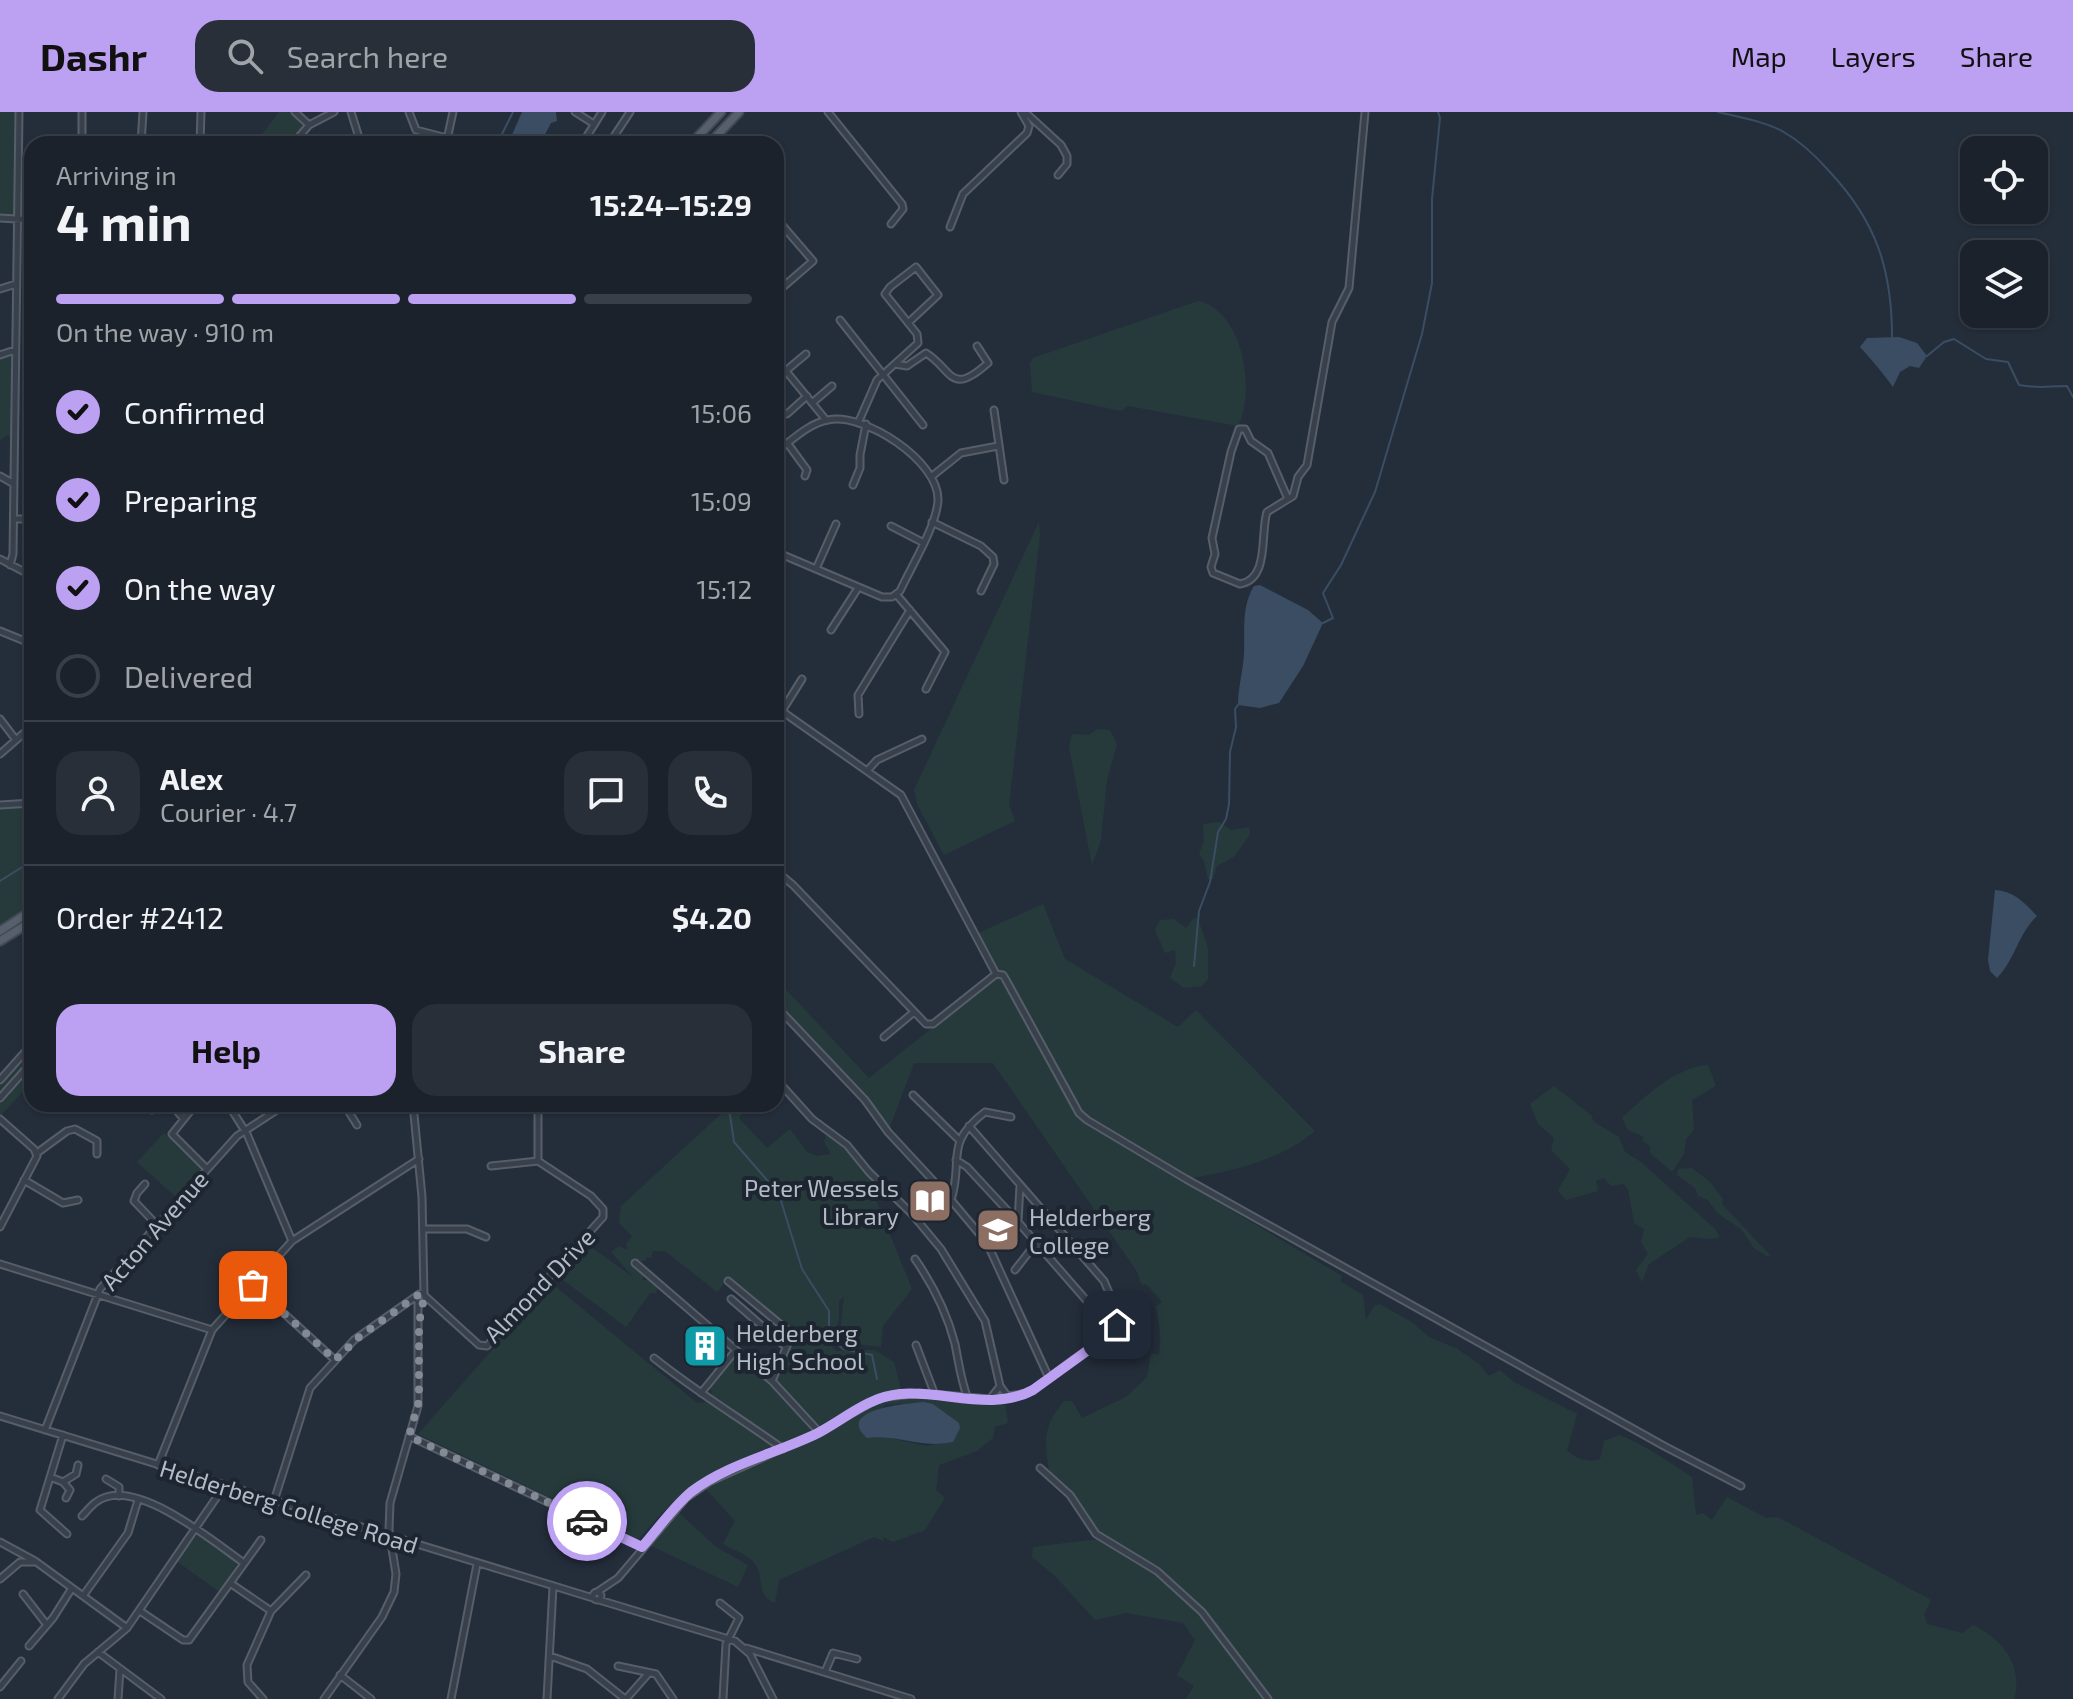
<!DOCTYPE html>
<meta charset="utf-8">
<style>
:root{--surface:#1b222c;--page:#282f38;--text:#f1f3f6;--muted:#a0a4a9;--line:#393f48;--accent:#bca0f2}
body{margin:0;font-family:"Exo 2",sans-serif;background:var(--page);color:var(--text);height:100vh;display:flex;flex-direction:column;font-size:30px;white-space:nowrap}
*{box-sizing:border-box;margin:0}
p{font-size:26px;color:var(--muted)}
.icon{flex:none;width:44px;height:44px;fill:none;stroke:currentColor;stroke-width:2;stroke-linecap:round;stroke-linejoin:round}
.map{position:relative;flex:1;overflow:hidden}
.drawer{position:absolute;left:24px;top:24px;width:760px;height:976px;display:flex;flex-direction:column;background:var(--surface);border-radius:24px;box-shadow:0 2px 6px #0004,0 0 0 2px var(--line)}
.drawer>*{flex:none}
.tools{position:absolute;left:1960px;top:24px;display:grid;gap:16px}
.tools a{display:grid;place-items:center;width:88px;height:88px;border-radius:16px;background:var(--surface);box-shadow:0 2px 6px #0004,0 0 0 2px var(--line);font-size:40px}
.pin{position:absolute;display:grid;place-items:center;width:68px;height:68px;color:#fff;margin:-34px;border-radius:16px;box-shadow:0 4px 12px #0006}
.courier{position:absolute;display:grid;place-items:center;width:80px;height:80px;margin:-40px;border:6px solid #bca0f2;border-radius:50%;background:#fff;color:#222;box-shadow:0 2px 10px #0007}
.summary em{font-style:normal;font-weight:700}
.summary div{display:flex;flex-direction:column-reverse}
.summary{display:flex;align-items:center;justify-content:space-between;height:136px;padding:0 32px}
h1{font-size:52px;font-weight:700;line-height:60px}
.bar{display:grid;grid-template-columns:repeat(4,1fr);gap:12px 8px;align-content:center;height:96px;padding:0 32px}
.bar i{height:10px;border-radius:6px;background:var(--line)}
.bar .selected{background:var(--accent)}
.bar p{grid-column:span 4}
.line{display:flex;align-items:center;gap:20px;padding:0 32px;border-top:2px solid var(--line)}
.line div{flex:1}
.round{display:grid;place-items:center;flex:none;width:84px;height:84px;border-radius:24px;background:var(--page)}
ol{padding:0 32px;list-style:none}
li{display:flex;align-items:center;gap:24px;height:88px}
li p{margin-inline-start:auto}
li .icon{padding:8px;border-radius:50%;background:var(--accent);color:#111;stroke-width:4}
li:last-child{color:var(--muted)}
li i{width:44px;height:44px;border:4px solid var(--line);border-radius:50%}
.action{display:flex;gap:16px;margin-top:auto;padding:16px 32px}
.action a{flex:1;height:92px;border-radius:24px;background:var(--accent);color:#111;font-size:32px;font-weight:700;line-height:92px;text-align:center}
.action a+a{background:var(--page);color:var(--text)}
header{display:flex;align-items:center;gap:48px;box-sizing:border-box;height:112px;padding:0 40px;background:var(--accent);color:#111}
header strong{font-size:38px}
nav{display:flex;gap:44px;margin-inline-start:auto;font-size:28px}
.search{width:560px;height:72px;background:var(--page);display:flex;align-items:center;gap:20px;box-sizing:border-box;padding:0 28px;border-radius:24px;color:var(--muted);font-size:30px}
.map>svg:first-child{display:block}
</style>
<header>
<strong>Dashr</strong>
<div class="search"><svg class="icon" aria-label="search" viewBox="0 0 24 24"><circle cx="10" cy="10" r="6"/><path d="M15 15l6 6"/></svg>Search here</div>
<nav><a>Map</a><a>Layers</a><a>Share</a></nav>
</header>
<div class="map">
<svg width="2073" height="1587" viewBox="0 0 2073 1587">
<rect width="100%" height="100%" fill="#242e3b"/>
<path fill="#263a3c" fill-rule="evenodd" d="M0,0H17L16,97L12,103H0Z
M279,0H291L301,9L302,16L289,32H258L256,30Z
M1198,189C1243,198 1256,279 1238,314L1128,294L1121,299L1032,280L1030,252L1033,246Z
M9,243L13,247L12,325L7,323L0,328V246Z
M1039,410L1040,423L1009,693L1015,709L944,743L918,694L914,678Z
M1097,617L1110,618L1117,632L1107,668L1101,728L1092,753L1069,635L1072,622L1089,623Z
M32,693V794L0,814V695Z
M1219,710L1231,718L1249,715L1250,722L1235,744L1217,754L1213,767H1208L1204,749L1199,742L1204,729L1203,712Z
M1043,792L1065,847L1178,915L1196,898L1315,1019C1282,1048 1229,1060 1186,1067L1081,1003L1006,868L996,862L976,822Z
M1194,806L1198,807L1208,836V867L1202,874L1184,876L1170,866L1176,851L1175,838L1165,841L1155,818L1160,808L1174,807L1186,816Z
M998,864L1002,865L1081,1009L1342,1164L1340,1169L1363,1183L1366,1208L1374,1194L1380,1192L1413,1211L1429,1225L1456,1236L1479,1252L1489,1264L1500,1258L1514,1270L1577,1302L1567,1338C1576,1347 1588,1351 1600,1347L1604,1329L1619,1323C1646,1333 1668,1350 1692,1365L1696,1403L1703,1401L1712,1408L1727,1385L1766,1406L1778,1405L1931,1488L1924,1502L1927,1512L1962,1521L1973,1513C2002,1527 2024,1554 2014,1587H1186L1194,1574L1177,1563L1195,1528L1183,1511L1127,1501L1095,1508L1055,1464L1032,1445L1033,1435L1107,1426C1085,1408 1075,1379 1050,1363C1044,1330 1042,1316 1064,1289H1072L1082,1306L1126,1285L1147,1265L1151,1241L1159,1243C1162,1224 1159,1212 1156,1194L1162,1190L1146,1172L1142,1173L1136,1158L993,951H914L888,1020L865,988L776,894V867L869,966Z
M32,937V970L0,1004V973Z
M1708,953L1716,974L1692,988L1694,1018L1686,1027L1684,1042L1672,1060L1650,1041V1034L1642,1028L1644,1025L1628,1018L1622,1006C1644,985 1676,955 1708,953Z
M1554,974L1591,1003L1594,1010L1619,1025L1625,1040L1641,1050L1715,1117L1720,1125L1710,1127L1690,1125L1649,1152L1642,1170L1636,1158L1648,1142L1641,1130L1644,1117L1634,1111L1628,1077L1623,1072L1611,1074L1604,1066L1596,1069L1598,1079L1566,1088L1558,1079L1570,1057L1551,1038L1554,1026L1538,1012L1530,992Z
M712,992H739L745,999L739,1006L767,1036L790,1017L807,1040L817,1044L831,1042L824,1030L826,1023L847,1037L861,1055L863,1053L873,1064L872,1078L912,1177L883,1214L881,1235L839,1230L844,1184L839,1190V1207L833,1225L823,1223L836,1239L874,1238L894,1250L902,1281L869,1288L820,1318L775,1271L774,1265L794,1221L729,1166L717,1180L665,1139H653L651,1146L647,1145L645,1149L639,1150V1159L644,1165L642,1168L651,1167L658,1175L656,1181H650L626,1215L563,1168L588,1133L633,1165L611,1140L619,1134L628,1138L626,1132L632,1124L619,1111L621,1094L720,1003Z
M164,1021L201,1057L177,1086L137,1050Z
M1692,1056L1710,1070L1723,1087L1722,1092L1770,1143L1768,1145L1754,1136L1741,1117L1717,1101L1708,1088L1698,1084L1695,1076L1677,1063L1678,1057Z
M551,1171L697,1291L707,1290L771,1334C707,1364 684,1373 638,1428L418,1322Z
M735,1242L771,1270L817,1319L782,1334L712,1283L710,1272L718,1261L721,1263Z
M913,1284C943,1286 971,1292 1002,1290L1005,1291L1008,1311L995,1315L993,1326L977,1339L939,1353L936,1378L945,1386L925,1418L893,1430L883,1425L884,1429L874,1425L779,1468L775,1491C755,1482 765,1468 756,1453C749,1442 734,1439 723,1432L735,1409L703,1374L840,1311L869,1294ZM924,1290L933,1292L953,1308V1330L926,1334L882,1324L871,1326L885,1293Z
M677,1399L716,1435L748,1453L738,1475L649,1433Z
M198,1422L238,1450L220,1480L176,1449Z"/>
<path fill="#3a4d63" d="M522,0H556L557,9L551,11L540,32H508Z
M1899,225L1917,231L1927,244L1919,256L1910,254L1900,260L1893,275C1882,260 1872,248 1860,235L1867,226Z
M1260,473L1308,498L1323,511L1303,554L1279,591L1260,596L1238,593C1238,576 1243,559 1244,542C1245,519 1241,495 1254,474Z
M1995,778C2014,779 2025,791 2037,804C2018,822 2015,848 1997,866L1990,859L1988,848Z
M924,1290L933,1292L959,1311L960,1316L953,1330C921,1337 897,1322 867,1326C834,1297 910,1291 924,1290Z"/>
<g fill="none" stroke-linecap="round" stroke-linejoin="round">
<path stroke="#3a4d63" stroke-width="2" d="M1718,0C1739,5 1763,9 1782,19C1800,29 1815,43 1829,59C1876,109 1892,157 1892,225
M497,32L513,0
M1927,244L1944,230L1954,227L1986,247L2008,250L2019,273C2041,277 2047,274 2067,274L2073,285
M1323,511L1333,506L1323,481L1341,453L1375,380L1422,222L1432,171V87L1440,6L1438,0
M0,769L32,749
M1194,854L1199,799L1210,770L1218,720L1226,707L1229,692L1230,640L1236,615L1235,597L1238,593
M724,992L730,1003L734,1030L773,1075L781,1089L802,1157L829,1199V1221L833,1228L843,1237L872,1243L877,1267"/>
<g stroke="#565e69" stroke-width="9">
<path id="minor" d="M295,0L309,13
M351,0L361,32
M409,0L416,18L447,26
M575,0L594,12
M828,0L902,92L903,97L891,112
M1026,1L1061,33L1067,44V52L1058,63
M82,32V0
M141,32L143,0
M200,32L201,0
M293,32L309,13L334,0
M446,32L453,0
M570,32L575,27L584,30
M582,32L602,0
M609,32L630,0
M0,106L32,108
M776,106L813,149L776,181
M950,115L963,82L1027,21L1029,14L1021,0
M0,177L16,172
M840,208L923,313
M0,243L15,238
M895,252L907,254L926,241C953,258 950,285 988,251L977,234
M786,259L826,308
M776,267L806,242
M812,291L832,274
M994,298L1004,368
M787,302L807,284
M859,309L877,268L918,231L917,222L885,182L890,175L916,155L938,183L908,211
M788,332L807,358L805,364
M776,340C791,329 809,311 828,308C864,300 939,349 938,388C937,413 911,455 900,479L892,485H882L776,440
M0,364L14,372
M931,365L961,341L998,334
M853,373L860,356V343L866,312
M1288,387L1268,341L1251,329L1245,317H1239L1231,340L1212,426L1215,442L1211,455L1213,461L1240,472C1270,467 1260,421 1267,400L1293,384L1298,365L1307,353L1332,210L1349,176L1365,0
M14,407H32
M932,410L981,434L993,445L994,452L981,479
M891,414L922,430
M0,447L32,464
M10,453L13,442L19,0
M816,457L836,412
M896,482L945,540L926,577
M831,518L858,476
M0,519L32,532
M776,595L901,683L996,862
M782,599L802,567
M859,602L858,583L910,498
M0,607L16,628
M0,642L32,614
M867,659L877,648L922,627
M0,693L32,691
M776,759L793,773L926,912H933L996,862
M996,862L1003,863L1006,868L1079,1001L1087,1008L1186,1067L1664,1334L1741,1374
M776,894L865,988L888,1020L951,1088
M884,925L914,900
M776,967L812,1007L847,1033L869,1060L912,1102L941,1137L985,1209L1000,1274L1008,1285
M0,968L32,932
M913,983L958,1027
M0,986L32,950
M171,992L183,1006
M196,992L172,1022L207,1057
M228,992L247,1022L292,1129
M344,992L357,1013
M413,992L422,1085L424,1183
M152,998L161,992
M1011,1005L985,1000C943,1032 964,1048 951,1088L987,1131L1049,1266
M0,1007L34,1037L37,1044L0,1115
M37,1041L67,1019L75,1017L97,1029V1042
M956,1048L967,1055L1018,1110L1113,1219
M491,1054L538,1049
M24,1068L63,1091L78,1088
M145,1072L137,1081L134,1089L157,1113
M1018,1110L1020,1073
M423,1117H467L486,1125
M915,1147C933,1173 947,1201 955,1232C959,1252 961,1269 968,1287
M635,1151L772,1269L819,1320
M0,1152L212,1218
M1015,1158L1036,1131
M728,1169L792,1222L772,1269
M253,1173L335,1248
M416.5 1186a4.5 4.5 0 1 1 9 0a4.5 4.5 0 1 1-9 0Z
M425,1184L479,1233L487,1234L603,1105V1097L591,1084L538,1049V992
M731,1187L786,1235
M916,1233L935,1283
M654,1246C695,1279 740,1306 783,1337
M701,1281L736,1238
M990,1287L1000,1274
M0,1304L593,1486
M45,1318L100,1177L237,1024L286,992
M63,1323L40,1398L67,1422
M409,1324L642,1435
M158,1353L212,1218L292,1129L419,1047
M1040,1356L1070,1383L1096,1422L1157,1459L1202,1500L1268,1587
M50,1365L63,1370L76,1362L78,1353
M106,1367L119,1375V1384
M63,1370L70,1378L66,1386
M274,1389L310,1276L354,1228L418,1183
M82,1404C89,1397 95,1388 106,1385C145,1373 213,1429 244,1451
M0,1430L35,1449L127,1516
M0,1467L20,1450H34
M230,1471L271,1499
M593 1484a4 4 0 1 1 8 0a4 4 0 1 1-8 0Z
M597,1480L618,1466L686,1386L709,1370L819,1320L879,1286L920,1281L990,1287L1028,1281L1113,1219L1118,1202L1104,1169L969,1014
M23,1482L47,1513
M83,1484L128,1421L138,1388
M599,1488L735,1529L750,1542L773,1587
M720,1491L739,1506L726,1532L723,1587
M140,1499L183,1528H189L261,1428
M29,1534L53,1506L72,1476
M746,1536L911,1587
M98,1540L161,1587
M550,1544L587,1557L625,1587
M618,1554L656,1562L673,1587
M825,1560L833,1541L857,1547
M340,1563L371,1587
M0,1575L21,1549
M58,1587L84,1552L127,1516L225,1373
M118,1587L120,1557
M263,1587L248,1570L247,1553L271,1499L306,1463
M324,1587L382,1505L394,1480L396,1462L389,1418L390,1391L418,1294V1189
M451,1587L477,1452
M547,1587L553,1475
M626,1587L648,1562"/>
</g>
<g stroke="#414954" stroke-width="11">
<path id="major" d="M691,32L721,0
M709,32L739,0
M0,819L32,798
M0,829L32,809"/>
</g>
<use href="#minor" stroke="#38404b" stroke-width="5"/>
<use href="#major" stroke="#565f6b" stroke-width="7"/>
</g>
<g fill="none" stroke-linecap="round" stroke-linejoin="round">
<path stroke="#818a95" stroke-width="8" stroke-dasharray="0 14.4" d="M253,1173L335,1248L359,1225L418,1183L417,1189L423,1190L419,1212V1289L409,1324L587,1409"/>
<path stroke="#bca0f2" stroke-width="10" d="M587,1409L642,1435C658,1417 673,1395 691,1380C727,1352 778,1341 818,1321C846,1306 868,1285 900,1282C944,1278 992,1300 1033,1278L1098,1231L1117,1213"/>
</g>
<defs>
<g id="library-square" transform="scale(2.3)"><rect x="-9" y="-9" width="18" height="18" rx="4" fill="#8d6e63" stroke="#1d2530"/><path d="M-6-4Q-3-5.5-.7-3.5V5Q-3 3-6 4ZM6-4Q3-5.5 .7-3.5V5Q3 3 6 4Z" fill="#fff"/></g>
<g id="university-square" transform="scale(2.3)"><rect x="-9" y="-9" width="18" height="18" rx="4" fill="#8d6e63" stroke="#1d2530"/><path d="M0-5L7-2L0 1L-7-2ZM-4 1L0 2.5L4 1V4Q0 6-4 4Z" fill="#fff"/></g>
<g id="building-square" transform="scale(2.3)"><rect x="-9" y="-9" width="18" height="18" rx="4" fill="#0f9aa8" stroke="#1d2530"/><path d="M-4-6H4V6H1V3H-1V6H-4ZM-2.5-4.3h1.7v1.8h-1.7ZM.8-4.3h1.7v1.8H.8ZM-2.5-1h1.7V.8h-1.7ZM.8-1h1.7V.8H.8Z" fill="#fff"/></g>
</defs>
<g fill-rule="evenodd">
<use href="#library-square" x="930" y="1089"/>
<use href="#university-square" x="998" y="1118"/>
<use href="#building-square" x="705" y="1234"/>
</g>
<g text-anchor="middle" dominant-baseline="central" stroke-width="8" stroke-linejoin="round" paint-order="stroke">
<g font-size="24" fill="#b3bbc6" stroke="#1d2530" text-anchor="start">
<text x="899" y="1075" text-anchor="end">Peter Wessels<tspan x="899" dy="28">Library</tspan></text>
<text x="1029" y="1104">Helderberg<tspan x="1029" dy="28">College</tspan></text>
<text x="736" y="1220">Helderberg<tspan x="736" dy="28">High School</tspan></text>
</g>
<g font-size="24" fill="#b3bbc6" stroke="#1d2530">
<text transform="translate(154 1118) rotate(-49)">Acton Avenue</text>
<text transform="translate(539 1173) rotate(-46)">Almond Drive</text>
<text transform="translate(289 1394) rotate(17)">Helderberg College Road</text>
</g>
</g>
</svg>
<div class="tools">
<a><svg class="icon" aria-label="locate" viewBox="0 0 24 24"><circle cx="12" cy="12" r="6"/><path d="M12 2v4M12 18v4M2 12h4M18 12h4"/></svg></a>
<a><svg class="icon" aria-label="layers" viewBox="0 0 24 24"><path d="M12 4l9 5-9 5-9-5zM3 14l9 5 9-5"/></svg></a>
</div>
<div class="pin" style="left:253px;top:1173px;background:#ea580c"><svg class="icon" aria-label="bag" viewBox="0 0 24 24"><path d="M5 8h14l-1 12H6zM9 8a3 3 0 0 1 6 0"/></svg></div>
<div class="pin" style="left:1117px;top:1213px;background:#1f2937"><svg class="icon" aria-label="home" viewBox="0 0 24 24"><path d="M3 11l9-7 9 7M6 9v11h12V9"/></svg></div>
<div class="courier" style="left:587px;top:1409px"><svg class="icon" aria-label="car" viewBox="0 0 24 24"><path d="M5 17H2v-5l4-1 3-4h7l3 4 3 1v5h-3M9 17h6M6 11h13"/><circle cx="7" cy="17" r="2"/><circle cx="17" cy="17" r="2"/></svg></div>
<section class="drawer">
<div class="summary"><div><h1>4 min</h1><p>Arriving in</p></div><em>15:24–15:29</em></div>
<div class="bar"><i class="selected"></i><i class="selected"></i><i class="selected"></i><i></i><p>On the way · 910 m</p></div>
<ol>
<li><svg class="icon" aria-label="check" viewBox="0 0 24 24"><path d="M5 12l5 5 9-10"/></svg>Confirmed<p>15:06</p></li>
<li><svg class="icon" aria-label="check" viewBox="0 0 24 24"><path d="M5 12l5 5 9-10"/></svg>Preparing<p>15:09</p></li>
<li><svg class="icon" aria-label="check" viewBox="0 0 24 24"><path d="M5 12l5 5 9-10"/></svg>On the way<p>15:12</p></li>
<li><i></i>Delivered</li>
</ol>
<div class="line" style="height:144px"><a class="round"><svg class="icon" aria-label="person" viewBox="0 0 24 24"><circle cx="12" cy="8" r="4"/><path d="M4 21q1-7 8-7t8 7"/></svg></a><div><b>Alex</b><p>Courier · 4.7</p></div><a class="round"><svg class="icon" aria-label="chat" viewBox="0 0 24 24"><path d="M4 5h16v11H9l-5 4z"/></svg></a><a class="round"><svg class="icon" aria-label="phone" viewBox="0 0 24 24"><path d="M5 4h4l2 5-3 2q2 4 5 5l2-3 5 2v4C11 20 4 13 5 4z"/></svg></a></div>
<div class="line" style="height:104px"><div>Order #2412</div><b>$4.20</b></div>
<div class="action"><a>Help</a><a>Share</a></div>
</section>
</div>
